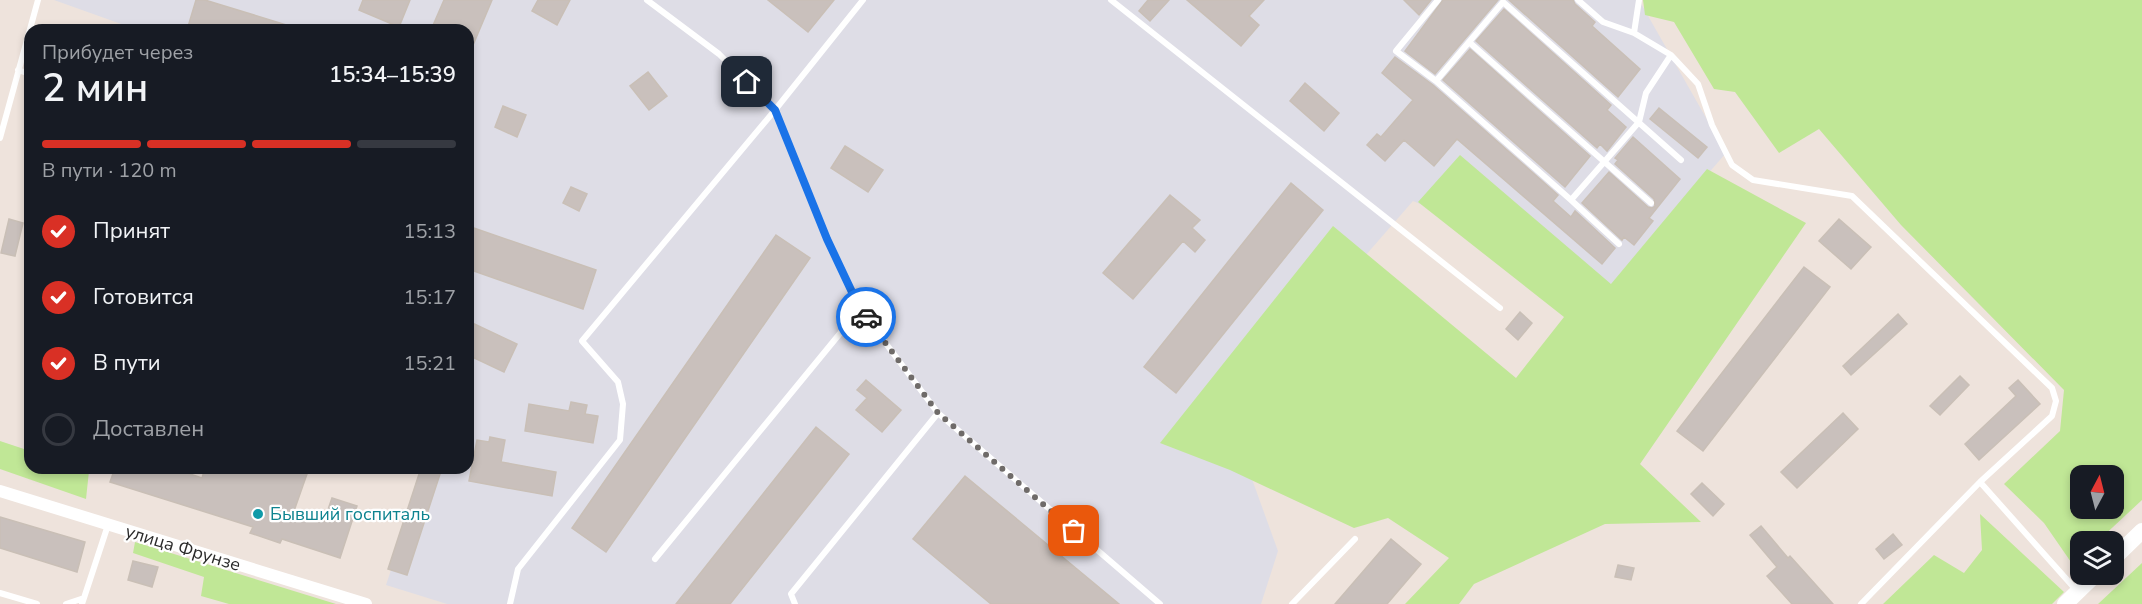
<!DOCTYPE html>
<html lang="ru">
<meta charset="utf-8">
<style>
:root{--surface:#171b24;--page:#242831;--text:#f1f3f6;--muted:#9ea1a6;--line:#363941;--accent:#d93025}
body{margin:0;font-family:"Nunito Sans",sans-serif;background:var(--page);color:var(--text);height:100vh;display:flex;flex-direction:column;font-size:22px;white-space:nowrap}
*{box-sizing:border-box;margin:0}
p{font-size:20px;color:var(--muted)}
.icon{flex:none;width:33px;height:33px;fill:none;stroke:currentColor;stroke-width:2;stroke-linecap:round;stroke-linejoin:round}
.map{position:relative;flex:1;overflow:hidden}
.drawer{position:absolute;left:24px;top:24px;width:450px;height:450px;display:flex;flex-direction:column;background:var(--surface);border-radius:18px;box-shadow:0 3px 9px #0003}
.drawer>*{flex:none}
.needle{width:39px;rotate:7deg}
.fabs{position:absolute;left:2070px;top:465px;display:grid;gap:12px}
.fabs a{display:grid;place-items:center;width:54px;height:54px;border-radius:12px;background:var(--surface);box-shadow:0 3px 9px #0003;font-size:30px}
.pin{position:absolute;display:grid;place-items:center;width:51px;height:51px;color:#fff;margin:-26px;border-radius:12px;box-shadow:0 3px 9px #0006}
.courier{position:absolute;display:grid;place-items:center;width:60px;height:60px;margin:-30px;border:4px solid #1a73e8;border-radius:50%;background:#fff;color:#222;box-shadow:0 2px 8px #0007}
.overview em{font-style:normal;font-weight:600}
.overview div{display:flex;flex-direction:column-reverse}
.overview{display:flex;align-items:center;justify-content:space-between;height:102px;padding:0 18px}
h1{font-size:39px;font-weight:600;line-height:45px}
.bar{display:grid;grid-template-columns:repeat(4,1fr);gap:9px 6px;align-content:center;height:72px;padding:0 18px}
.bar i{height:8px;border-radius:4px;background:var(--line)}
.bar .active{background:var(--accent)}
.bar p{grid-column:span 4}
ol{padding:0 18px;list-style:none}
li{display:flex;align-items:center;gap:18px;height:66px}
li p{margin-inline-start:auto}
li .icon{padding:6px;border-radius:50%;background:var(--accent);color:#fff;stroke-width:4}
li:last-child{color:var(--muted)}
li i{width:33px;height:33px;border:3px solid var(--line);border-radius:50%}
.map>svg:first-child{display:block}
</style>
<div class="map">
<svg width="2142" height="604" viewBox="0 0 2142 604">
<rect width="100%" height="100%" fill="#eee3dc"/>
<path fill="#dedde6" d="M54,0H1639L1726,153L1612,284L1413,201L1228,413L1278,551L1261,604H447L386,585L425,468H468V30H138Z"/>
<path fill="#c0e796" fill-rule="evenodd" d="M1643,0H2142V500L2098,541L2080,542V558L2073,565L2044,523L2004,484L2060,431L2064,390L1901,225L1819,129L1779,153L1735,92L1714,89L1674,22L1645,15ZM2080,476H2114V508H2080Z
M1460,155L1611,284L1707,169L1806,223L1640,464L1701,522L1605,524L1474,584L1459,604H1405L1449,558L1388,518L1354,528L1230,470L1160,443L1333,226L1516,378L1564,317L1418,202Z
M0,441L30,451V468H79L89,471L86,499L0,469Z
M1980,514L2064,592L2052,604H1883L1934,555L1964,573L1982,550Z
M135,542L336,604H229L201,596L204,577L133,553Z
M2142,563V604H2098Z"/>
<path fill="#c9c0bc" stroke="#c9bfb6" stroke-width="1.5" d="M196,0H205L293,27V30H187Z
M363,0H410L399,27L359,10Z
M444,0H492L468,57V30H431Z
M538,0H570L557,25L532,11Z
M768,0H834L808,32Z
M1148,0H1169L1150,21L1139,11Z
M1187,0H1264L1249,16L1259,25L1241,46Z
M1404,0H1431L1419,15Z
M1443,0H1498L1435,74L1405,51Z
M1509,0H1573L1575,4L1595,22L1592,26L1640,69L1618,97Z
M1504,9L1611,105L1607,110L1626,127L1607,151L1600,144L1597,148L1476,41Z
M1470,49L1590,156L1565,187L1443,80Z
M1395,57L1433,85L1558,195L1553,201L1571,217L1575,211L1615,248L1602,264L1457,139L1434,166L1404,140L1385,161L1367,145L1377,134L1381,137L1413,100L1382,73Z
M648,72L667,96L649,110L630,86Z
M1305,83L1339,113L1324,131L1290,101Z
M503,106L526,115L517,137L495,127Z
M1659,108L1707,147L1698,158L1650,119Z
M1633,137L1680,179L1649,218L1653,221L1634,245L1624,237L1622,240L1582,203L1609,172L1648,207L1652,208L1655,206L1654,199L1615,164L1618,160L1615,158Z
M845,146L883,170L868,192L831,168Z
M1291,183L1323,210L1176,393L1144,367Z
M571,187L587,194L579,211L563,203Z
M1170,195L1200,220L1192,228L1205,240L1195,252L1183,241L1133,299L1103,273Z
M9,219L23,223L15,256L1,253Z
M1839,219L1871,247L1851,269L1819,241Z
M468,226L596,270L583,309L468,269Z
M776,235L810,258L606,552L572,528Z
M1804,267L1830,287L1703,451L1677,431Z
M1520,312L1532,323L1518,340L1506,329Z
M1898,314L1907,324L1851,375L1843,366Z
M468,321L517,344L504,372L468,355Z
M1960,376L1969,385L1940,415L1930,406Z
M866,380L901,410L882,432L856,410L867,398L857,390Z
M2018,380L2040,404L1979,460L1965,444L2016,396L2009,388Z
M571,402L587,405L585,414L598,416L593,443L525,431L529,404L569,411Z
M1843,413L1858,429L1797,488L1781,472Z
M816,427L849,454L730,604H676Z
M490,437L505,440L501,462L556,472L552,496L469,481L477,440L489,442Z
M115,468H172L202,478L205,468H290L307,474L294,511L324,521L332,498L357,506L340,558L282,539L280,543L250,533L253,527L110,482Z
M421,468H442L407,575L388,569Z
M965,476L1119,604H991L913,539Z
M1702,483L1724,504L1713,516L1691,494Z
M0,517L85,542L77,572L0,548Z
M1761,526L1788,558L1790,556L1833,604H1792L1767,576L1777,567L1750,535Z
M1893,534L1902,545L1884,559L1876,549Z
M1391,539L1421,564L1387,604H1335Z
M133,561L158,567L152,587L128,580Z
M1618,565L1634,568L1631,580L1615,577Z"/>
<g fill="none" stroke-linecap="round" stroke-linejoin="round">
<path stroke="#fff" stroke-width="6" d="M647,0L719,54L775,110L827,239L860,309L938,413L1160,604
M1111,0L1500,308
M1578,0L1603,22L1634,33L1671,55
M1634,33L1639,0
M1469,42L1503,2L1681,160
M18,70L30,74
M1436,81L1396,51L1438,0
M0,138L38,0
M1571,200L1436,81L1469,42L1651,203
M1619,244L1571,200L1639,122L1646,93L1671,55L1698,84L1712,125L1732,165L1753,180L1852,196L2052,388L2056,401L2052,416L1980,482L1861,604
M1980,482L2077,591
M655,559L860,309
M0,593L37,604
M66,604L84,598
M82,604L108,525
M510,604L518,569L620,440L623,404L618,382L582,341L775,110L863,0
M795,604L791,594L938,413
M1292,604L1355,539"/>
<path stroke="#fff" stroke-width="12" d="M0,491L366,604"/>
<path stroke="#fff" stroke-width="16" d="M2114,558L2142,531
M2065,604L2096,574"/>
</g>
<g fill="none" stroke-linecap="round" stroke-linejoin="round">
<path stroke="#6f6b69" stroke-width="6" stroke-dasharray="0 10.8" d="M866,317L938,413L1074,531"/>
<path stroke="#1a73e8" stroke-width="8" d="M747,82L775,110L827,239L860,309L866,317"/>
</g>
<circle fill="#0f9aa8" stroke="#fff" stroke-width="2" cx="258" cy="514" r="6"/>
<g text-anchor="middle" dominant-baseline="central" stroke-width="4.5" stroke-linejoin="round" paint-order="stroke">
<g font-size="18" fill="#0d838f" stroke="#fff" text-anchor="start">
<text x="270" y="514">Бывший госпиталь</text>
</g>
<g font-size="18" fill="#2b2b2b" stroke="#fff">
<text transform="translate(183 548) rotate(17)">улица Фрунзе</text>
</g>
</g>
</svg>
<div class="fabs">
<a><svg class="needle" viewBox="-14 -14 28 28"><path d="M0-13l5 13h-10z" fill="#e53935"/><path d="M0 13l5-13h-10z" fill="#9ea1a6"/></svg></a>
<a><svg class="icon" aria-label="layers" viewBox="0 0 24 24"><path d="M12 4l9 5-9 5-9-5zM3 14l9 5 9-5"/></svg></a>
</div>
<div class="pin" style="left:1074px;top:531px;background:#ea580c"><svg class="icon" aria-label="bag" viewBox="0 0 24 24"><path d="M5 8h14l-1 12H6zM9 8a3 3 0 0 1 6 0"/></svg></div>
<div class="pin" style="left:747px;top:82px;background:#1f2937"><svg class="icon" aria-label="home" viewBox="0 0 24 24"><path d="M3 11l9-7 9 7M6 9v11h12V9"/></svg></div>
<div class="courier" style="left:866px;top:317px"><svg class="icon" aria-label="car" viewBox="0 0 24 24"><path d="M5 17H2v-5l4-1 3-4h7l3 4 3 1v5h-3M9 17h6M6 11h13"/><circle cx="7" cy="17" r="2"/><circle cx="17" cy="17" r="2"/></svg></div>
<section class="drawer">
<div class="overview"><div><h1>2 мин</h1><p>Прибудет через</p></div><em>15:34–15:39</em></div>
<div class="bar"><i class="active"></i><i class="active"></i><i class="active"></i><i></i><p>В пути · 120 m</p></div>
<ol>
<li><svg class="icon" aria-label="check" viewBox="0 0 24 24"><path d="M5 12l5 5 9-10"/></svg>Принят<p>15:13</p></li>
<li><svg class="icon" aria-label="check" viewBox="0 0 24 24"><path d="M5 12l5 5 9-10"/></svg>Готовится<p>15:17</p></li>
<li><svg class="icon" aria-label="check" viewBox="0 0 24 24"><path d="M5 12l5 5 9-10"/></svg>В пути<p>15:21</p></li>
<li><i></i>Доставлен</li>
</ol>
</section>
</div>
